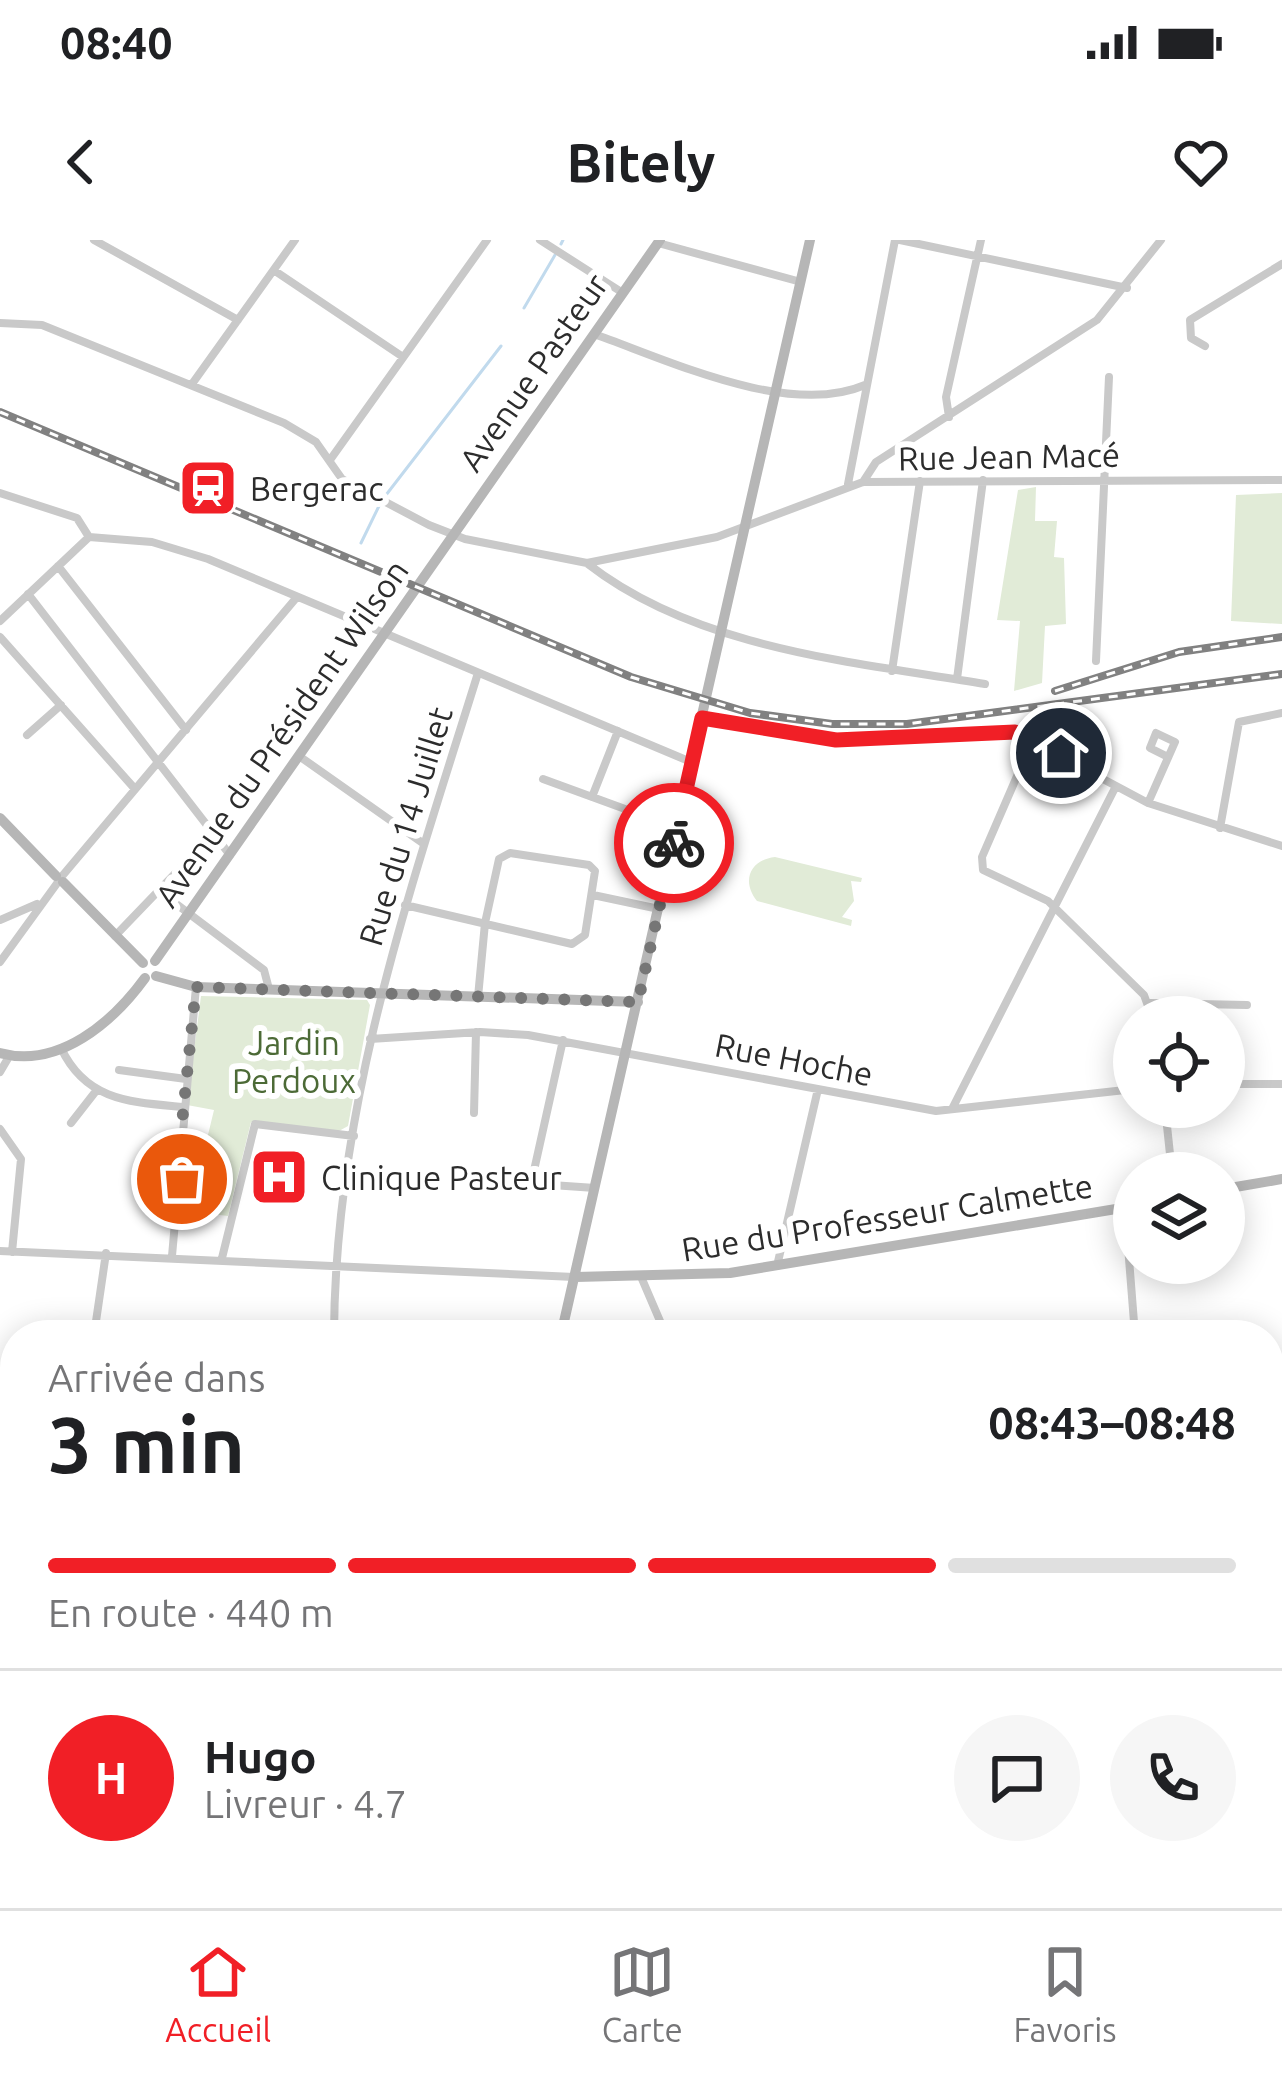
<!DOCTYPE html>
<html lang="fr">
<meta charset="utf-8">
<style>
:root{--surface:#fff;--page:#f6f6f6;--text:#202124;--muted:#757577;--line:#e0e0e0;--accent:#f11f26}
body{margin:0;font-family:Ubuntu,sans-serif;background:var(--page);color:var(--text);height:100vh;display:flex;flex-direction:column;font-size:45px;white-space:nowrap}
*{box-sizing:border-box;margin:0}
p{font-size:39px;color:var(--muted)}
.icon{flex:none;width:66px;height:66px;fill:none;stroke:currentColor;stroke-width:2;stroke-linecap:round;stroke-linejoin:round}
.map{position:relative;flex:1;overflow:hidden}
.sheet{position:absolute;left:0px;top:1080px;width:1284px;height:588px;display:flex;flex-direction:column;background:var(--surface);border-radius:48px 48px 0 0;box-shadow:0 6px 30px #0003}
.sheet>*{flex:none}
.tools{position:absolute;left:1113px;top:756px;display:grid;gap:24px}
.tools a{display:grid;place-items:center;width:132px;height:132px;border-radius:50%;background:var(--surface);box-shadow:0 6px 30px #0003;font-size:60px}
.pin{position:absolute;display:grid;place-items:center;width:102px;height:102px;color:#fff;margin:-51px;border:6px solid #fff;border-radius:50%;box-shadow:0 3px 12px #0007}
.courier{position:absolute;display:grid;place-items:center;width:120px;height:120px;margin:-60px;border:9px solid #f11f26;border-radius:50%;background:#fff;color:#222;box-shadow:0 3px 15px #0007}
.overview em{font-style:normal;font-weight:700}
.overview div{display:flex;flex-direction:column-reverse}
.overview{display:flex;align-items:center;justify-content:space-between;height:204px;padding:0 48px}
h1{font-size:78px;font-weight:700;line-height:90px}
.bar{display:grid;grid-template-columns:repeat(4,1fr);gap:18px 12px;align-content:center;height:144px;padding:0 48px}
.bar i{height:15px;border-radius:9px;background:var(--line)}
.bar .active{background:var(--accent)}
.bar p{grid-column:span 4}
.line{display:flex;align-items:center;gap:30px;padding:0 48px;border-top:3px solid var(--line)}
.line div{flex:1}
.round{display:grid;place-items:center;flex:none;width:126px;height:126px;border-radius:63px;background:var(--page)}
.status{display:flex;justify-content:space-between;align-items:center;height:84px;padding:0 60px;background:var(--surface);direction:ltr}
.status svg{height:33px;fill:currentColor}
header{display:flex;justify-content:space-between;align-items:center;height:156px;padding:0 48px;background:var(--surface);font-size:54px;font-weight:700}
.tabs{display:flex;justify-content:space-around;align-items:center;height:168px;border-top:3px solid var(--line);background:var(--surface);font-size:33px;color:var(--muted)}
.tabs a{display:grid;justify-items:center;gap:6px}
.tabs .active{color:var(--accent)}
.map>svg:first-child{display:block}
</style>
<div class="status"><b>08:40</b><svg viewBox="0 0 49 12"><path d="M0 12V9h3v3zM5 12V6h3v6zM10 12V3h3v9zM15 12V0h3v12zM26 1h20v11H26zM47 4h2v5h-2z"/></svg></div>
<header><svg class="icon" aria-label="back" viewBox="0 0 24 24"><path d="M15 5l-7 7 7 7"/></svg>Bitely<svg class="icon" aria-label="heart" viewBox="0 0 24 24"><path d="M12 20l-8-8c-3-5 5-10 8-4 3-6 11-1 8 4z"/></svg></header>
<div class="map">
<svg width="1282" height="1668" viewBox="0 0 1282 1668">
<rect width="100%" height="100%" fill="#fff"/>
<path fill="#e1ebd7" d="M1036,247L1035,281H1057L1054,317L1064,318L1066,384L1045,386L1042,443L1014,451L1020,381L997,380L1018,250Z
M1282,253V384L1231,381L1236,255Z
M775,617L862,638L861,642L851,641L854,661L842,677L852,680L851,686L757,661C741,641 750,620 775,617Z
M201,756L367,760L370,765L348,886L339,891L251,882L228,976L195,972L193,984L178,982L188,899H207L214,870L187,865Z
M1282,1344V1419L1269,1469V1347Z
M0,1586L15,1600V1653H61L74,1668H6L0,1660Z"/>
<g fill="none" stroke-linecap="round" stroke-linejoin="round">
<path stroke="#c1daed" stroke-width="3" d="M561,4L563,0
M524,68L555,15
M386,255L501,106
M361,303L379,266
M1269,1393L1282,1395"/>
<path stroke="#c9c9c9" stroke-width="8" d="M94,0L238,80
M540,0L623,53
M900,0L1127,48
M658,3L801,42
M275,31L403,117
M0,83L42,85L284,183L316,202L342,239L429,285L465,299L587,323L717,297L863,242L1282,240
M594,94C668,120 789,178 865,145
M1205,106L1191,98L1190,80L1282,24
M192,144L295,0
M949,177L946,157L981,0
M330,220L487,0
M863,242L876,222L1097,80L1161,0
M848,244L895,0
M0,253L77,278L89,297
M89,297L152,302L208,319L691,522
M588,324C697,409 854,422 985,444
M58,326L186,490
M28,354L230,615
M0,381L89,297
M0,397L135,549
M1096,421L1109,137
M892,431L920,241
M957,439L983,240
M702,478L836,500L1015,492L1148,563L1282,606
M27,495L61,465
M1034,497L982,617L983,630L1048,661L1144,755L1152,777
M299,516L424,604
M543,539L677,588
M592,557L618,491
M1148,563L1175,502L1156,493L1150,508L1168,517
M1220,588L1239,482L1282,473
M63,635L297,357
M159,651L264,730L269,749
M593,655L659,669
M405,665L572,704L585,695L595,631L589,625L510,613L499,619L485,683L478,757
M0,680L37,664
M115,696L213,594
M0,722L58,642
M1150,763L1247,765
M370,799L480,792L528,795L936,871L1134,849
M61,808C86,861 130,862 183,867
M119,830L186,839
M0,832L10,815
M1224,844H1282
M1165,867L1172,933
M952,869L1116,546
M474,873L476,792
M71,883L96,851
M0,889L21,919L12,1012
M479,940L595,948
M531,944L563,800
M1125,968L1135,1095
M0,1011L574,1037
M172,1016L196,747
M222,1018L255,884L354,896
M777,1026L818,849
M642,1039L666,1095
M94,1095L106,1013
M334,1095C335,863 410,651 478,433
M0,1142L15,1145
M0,1224L15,1205
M1269,1234L1282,1229
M0,1271L15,1265
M1269,1310L1282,1304
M0,1331L15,1321
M0,1449L15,1467
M0,1483L15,1468
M1269,1484L1282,1453
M0,1569L15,1584
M78,1653L93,1668
M155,1653L173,1668
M569,1653L577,1668
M730,1653L738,1668
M791,1653L799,1668
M960,1668L992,1654"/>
<path stroke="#b6b6b6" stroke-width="10" d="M0,578L56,636
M63,642L143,723
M155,721L660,0
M156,736L196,747L638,762
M0,813C59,829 113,782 145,738
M1224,949L1282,939
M576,1037L730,1033L1134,966
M561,1095L810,0
M283,1668L295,1653"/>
<g stroke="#818181" stroke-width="8">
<path id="rail" d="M0,172L631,437L750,473L832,484H907L1282,434
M1055,451L1179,412L1282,397"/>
</g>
<use href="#rail" stroke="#fff" stroke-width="3" stroke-dasharray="9" stroke-linecap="butt"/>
</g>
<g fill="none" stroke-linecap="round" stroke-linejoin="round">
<path stroke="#767676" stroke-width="12" stroke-dasharray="0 21.6" d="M182,939L179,912L196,747L638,762L674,603"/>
<path stroke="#f11f26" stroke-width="15" d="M674,603L702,478L836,500L1015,492L1061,513"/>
</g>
<defs>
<g id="station-square" transform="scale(3)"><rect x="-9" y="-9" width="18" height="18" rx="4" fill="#f11f26" stroke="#fff"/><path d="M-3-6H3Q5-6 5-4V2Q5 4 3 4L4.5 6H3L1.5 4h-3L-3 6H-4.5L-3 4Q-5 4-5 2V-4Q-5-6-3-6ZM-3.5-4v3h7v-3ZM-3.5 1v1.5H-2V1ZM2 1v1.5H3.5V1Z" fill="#fff"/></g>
<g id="hospital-square" transform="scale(3)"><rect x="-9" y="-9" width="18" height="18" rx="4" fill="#f11f26" stroke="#fff"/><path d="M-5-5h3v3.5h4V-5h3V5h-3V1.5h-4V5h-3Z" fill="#fff"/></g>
</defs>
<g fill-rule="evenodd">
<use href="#station-square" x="208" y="248"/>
<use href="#hospital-square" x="279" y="937"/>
</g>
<g text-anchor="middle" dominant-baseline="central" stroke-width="12" stroke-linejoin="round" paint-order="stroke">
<g font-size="33" fill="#2c2c2c" stroke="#fff">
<text transform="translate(533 132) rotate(-55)">Avenue Pasteur</text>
<text transform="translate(1009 216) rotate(-1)">Rue Jean Macé</text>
<text transform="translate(281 493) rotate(-55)">Avenue du Président Wilson</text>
<text transform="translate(405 586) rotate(-73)">Rue du 14 Juillet</text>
<text transform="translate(794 819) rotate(11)">Rue Hoche</text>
<text transform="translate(887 977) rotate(-9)">Rue du Professeur Calmette</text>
</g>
<g font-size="33" fill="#2c2c2c" stroke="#fff" text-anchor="start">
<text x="250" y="248">Bergerac</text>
<text x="321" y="937">Clinique Pasteur</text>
</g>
<g font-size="33" fill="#4c6a36" stroke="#fff">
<text x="294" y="802">Jardin<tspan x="294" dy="38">Perdoux</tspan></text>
</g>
</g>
</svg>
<div class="tools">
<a><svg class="icon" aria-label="locate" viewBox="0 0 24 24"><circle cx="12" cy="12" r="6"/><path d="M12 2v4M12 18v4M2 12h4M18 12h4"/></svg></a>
<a><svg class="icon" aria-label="layers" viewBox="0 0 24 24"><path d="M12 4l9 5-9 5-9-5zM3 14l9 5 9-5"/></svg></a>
</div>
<div class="pin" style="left:182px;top:939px;background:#ea580c"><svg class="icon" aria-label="bag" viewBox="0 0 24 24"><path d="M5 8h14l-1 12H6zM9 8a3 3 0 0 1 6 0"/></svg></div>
<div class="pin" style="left:1061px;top:513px;background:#1f2937"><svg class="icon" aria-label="home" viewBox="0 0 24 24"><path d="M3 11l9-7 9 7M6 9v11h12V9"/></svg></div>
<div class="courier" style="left:674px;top:603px"><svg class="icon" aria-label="bike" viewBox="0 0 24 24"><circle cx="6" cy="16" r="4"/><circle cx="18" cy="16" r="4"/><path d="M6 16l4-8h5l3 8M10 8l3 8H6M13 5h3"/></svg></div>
<section class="sheet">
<div class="overview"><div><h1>3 min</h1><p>Arrivée dans</p></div><em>08:43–08:48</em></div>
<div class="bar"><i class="active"></i><i class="active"></i><i class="active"></i><i></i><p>En route · 440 m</p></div>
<div class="line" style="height:216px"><b class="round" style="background:var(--accent);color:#fff">H</b><div><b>Hugo</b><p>Livreur · 4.7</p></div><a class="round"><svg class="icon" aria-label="chat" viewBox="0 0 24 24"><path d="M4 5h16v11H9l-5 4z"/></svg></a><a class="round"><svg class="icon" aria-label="phone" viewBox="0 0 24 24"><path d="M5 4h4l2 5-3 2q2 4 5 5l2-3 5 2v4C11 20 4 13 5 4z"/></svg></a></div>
</section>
</div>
<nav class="tabs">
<a class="active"><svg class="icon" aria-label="home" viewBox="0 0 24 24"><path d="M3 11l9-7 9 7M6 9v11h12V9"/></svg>Accueil</a>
<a><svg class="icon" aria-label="map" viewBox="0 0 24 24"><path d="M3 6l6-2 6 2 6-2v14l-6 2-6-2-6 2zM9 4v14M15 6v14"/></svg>Carte</a>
<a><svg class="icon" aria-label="saved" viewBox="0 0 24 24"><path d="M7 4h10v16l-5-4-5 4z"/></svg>Favoris</a>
</nav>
